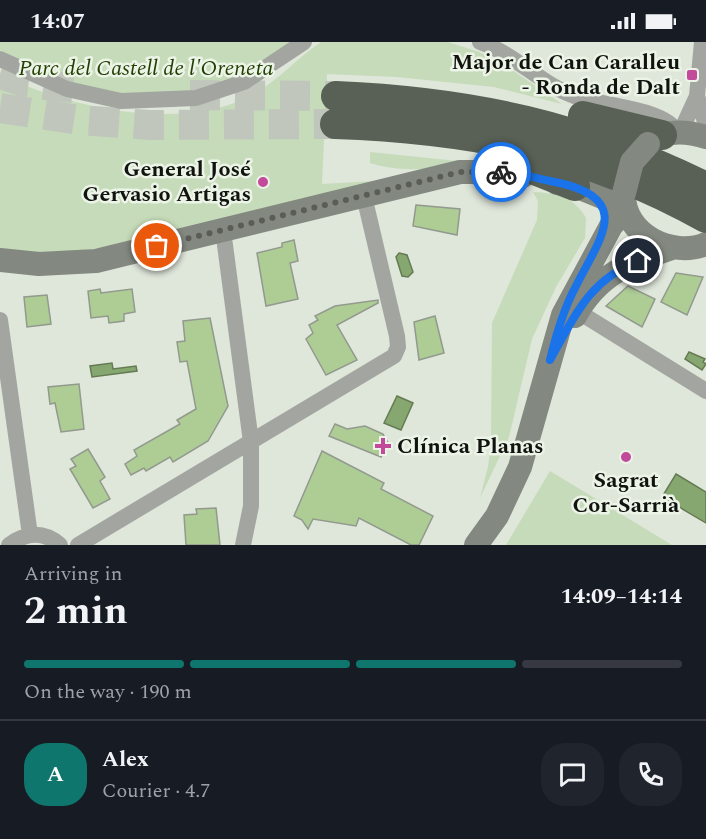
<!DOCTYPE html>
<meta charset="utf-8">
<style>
:root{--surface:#171b24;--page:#20242c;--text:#f1f3f6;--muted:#9ea1a6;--line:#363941;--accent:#0f766e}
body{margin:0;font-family:Spectral,serif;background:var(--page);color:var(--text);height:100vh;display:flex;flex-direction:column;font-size:22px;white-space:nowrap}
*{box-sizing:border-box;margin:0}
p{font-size:20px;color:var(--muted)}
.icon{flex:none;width:33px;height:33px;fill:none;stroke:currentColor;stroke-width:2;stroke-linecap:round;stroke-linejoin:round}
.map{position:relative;height:503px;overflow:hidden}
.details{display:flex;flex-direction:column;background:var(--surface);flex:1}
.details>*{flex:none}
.pin{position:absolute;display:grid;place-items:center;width:51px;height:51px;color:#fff;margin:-26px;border:3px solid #fff;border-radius:50%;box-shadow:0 2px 6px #0007}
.courier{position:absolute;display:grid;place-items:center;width:60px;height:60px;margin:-30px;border:4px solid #1a73e8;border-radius:50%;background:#fff;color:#222;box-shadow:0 2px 8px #0007}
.head em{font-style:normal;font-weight:700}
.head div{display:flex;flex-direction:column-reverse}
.head{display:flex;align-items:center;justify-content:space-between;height:102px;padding:0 24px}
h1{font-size:39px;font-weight:700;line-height:45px}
.bar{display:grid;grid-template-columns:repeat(4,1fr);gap:9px 6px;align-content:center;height:72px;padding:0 24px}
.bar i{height:8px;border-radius:4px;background:var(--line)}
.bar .current{background:var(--accent)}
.bar p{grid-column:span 4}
.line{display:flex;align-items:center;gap:15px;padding:0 24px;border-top:2px solid var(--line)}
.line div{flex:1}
.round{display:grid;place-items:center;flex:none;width:63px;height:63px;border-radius:24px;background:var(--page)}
.status{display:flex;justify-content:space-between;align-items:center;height:42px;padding:0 30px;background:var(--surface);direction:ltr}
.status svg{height:16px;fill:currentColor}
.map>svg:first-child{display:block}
</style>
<div class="status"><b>14:07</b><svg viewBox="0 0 49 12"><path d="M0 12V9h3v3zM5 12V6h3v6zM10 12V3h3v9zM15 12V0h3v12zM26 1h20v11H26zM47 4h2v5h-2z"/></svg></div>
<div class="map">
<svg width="706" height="503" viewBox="0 0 706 503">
<rect width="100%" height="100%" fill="#dfe6da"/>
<path fill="#c6dbb9" d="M0,0H292C271,14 249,31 225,41C179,59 108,55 61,39C40,32 20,19 0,8Z
M321,0H448L479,10L506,24L562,62L494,45L397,35L327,32L322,142L376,139L108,205L38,214L0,207V32C67,66 182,91 252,53C278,39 297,16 321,0Z
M370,110L477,121C441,126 405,132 370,121Z
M533,150C555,151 575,155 586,176L585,196L556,245L532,297L509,395L480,456L488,425L491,401L492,281L537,178L538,159Z
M550,429L672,503H506Z"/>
<path fill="#87a770" stroke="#647b53" stroke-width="1.5" d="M399,211L407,213L413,230L408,235L402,234L396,215Z
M689,310L705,317L703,320L706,322L702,328L685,317Z
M112,321L113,327L136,324L137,329L92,335L90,324Z
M397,354L413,361L401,388L384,381Z
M676,432L706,450V481L662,455Z"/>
<path fill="#adcd95" stroke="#92998e" stroke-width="1.5" d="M416,163L460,167L457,193L413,184Z
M294,198L298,219L290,221L298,257L266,264L257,211L282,205V201Z
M676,231L703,235L687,273L661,260Z
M628,244L655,257L642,285L606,264Z
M100,247L101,251L132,247L135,270L124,272V279L109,281L108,274L91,276L88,249Z
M47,253L51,282L27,285L24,255Z
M378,258V261L337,283L357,318L326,333L306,297L313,291L309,283L318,278L315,274L335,264Z
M435,274L444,311L419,318L414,280Z
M210,276L228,364L208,399L173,420L170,415L146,429L144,426L131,433L125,422L137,414L134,408L180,382L177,378L196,367L187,319L180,320L177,300L185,299L183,279Z
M79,342L84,387L61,390L55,361L50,362L48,345Z
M335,382L347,387L365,384L383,392L388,401L381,415L329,394Z
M88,407L105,435L100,439L110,457L93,466L70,427L76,424L71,417Z
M322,409L384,441L381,447L433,474L419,503H411L359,476L356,484L313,477L308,487L302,478L294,474Z
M216,466L220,503H186L184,473L197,472L196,467Z"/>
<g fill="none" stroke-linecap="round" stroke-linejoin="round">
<path stroke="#c0c6bc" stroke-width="30" stroke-dasharray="30 15" stroke-linecap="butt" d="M0,32L28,41L73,46
M190,53L336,54
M0,66L79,78L150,83L335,82"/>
<path stroke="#a3a6a0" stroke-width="16" d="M480,0C517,13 543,45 580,56C606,64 665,67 677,90
M0,17L67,47L121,59L196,56L244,40L304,0
M697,54L706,83
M680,91L697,54L702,0
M223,188L251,400V464L243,503
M577,269L706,349
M0,278L30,493
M9,503C26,490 44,489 60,503
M78,503L394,314L398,305L397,294L364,154"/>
<path stroke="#838880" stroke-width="24" d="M648,102C664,87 686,89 706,95
M557,141L575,144L624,164
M624,153C624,193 672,216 706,202
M0,218L39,222L96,219L460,130H505L523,134
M575,274C598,232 629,221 672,206
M476,503L497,474L520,425L563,273L611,184L625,167"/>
<path stroke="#596055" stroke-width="30" d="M336,54C474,60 582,84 706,145
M583,74L662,93
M335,82C472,87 585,108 706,176
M499,117L537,129L575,144"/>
<path stroke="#838880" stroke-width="24" d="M624,151L632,120L648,102"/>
</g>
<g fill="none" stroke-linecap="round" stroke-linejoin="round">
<path stroke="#595d56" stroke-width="6" stroke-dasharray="0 10.8" d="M157,204L460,130H501"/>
<path stroke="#1a73e8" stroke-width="8" d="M501,130C519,130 537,137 555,140C635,156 600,196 576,244C563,268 556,293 550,318C575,274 588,239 638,219"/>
</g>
<g fill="#c3499b" stroke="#ecf4e7" stroke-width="2">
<rect x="686" y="27" width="12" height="12" rx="3"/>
<circle cx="263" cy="140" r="6"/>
<path d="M380 395h6v6h6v6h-6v6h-6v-6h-6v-6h6z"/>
<circle cx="626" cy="415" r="6"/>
</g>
<g text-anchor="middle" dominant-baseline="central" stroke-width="5" stroke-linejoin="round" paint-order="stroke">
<g font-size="22" font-weight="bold" fill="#11130f" stroke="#ecf4e7" text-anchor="end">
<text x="680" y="20">Major de Can Caralleu<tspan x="680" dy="25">- Ronda de Dalt</tspan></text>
<text x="251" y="127">General José<tspan x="251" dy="25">Gervasio Artigas</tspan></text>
<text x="397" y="404" text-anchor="start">Clínica Planas</text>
<text x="626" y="438" text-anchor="middle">Sagrat<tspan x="626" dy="25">Cor-Sarrià</tspan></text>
</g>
<g font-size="22" font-style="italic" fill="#223f02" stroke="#ecf4e7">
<text x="146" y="26">Parc del Castell de l'Oreneta</text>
</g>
</g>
</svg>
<div class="pin" style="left:157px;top:204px;background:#ea580c"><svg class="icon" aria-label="bag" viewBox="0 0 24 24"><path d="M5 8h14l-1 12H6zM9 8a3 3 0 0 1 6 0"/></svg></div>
<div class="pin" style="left:638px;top:219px;background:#1f2937"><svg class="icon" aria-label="home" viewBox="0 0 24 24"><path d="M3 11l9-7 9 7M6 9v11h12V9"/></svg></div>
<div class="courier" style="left:501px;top:130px"><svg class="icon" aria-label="bike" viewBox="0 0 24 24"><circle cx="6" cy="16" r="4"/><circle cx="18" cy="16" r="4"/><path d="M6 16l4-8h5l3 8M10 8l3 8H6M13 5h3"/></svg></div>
</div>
<section class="details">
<div class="head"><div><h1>2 min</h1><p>Arriving in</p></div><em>14:09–14:14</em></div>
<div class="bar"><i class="current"></i><i class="current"></i><i class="current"></i><i></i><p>On the way · 190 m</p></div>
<div class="line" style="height:108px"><b class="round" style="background:var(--accent);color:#fff">A</b><div><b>Alex</b><p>Courier · 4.7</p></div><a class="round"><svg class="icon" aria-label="chat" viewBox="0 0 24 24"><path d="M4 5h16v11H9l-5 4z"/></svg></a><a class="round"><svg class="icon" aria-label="phone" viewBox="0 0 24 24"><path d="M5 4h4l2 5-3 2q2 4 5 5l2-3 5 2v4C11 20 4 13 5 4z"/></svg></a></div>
</section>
